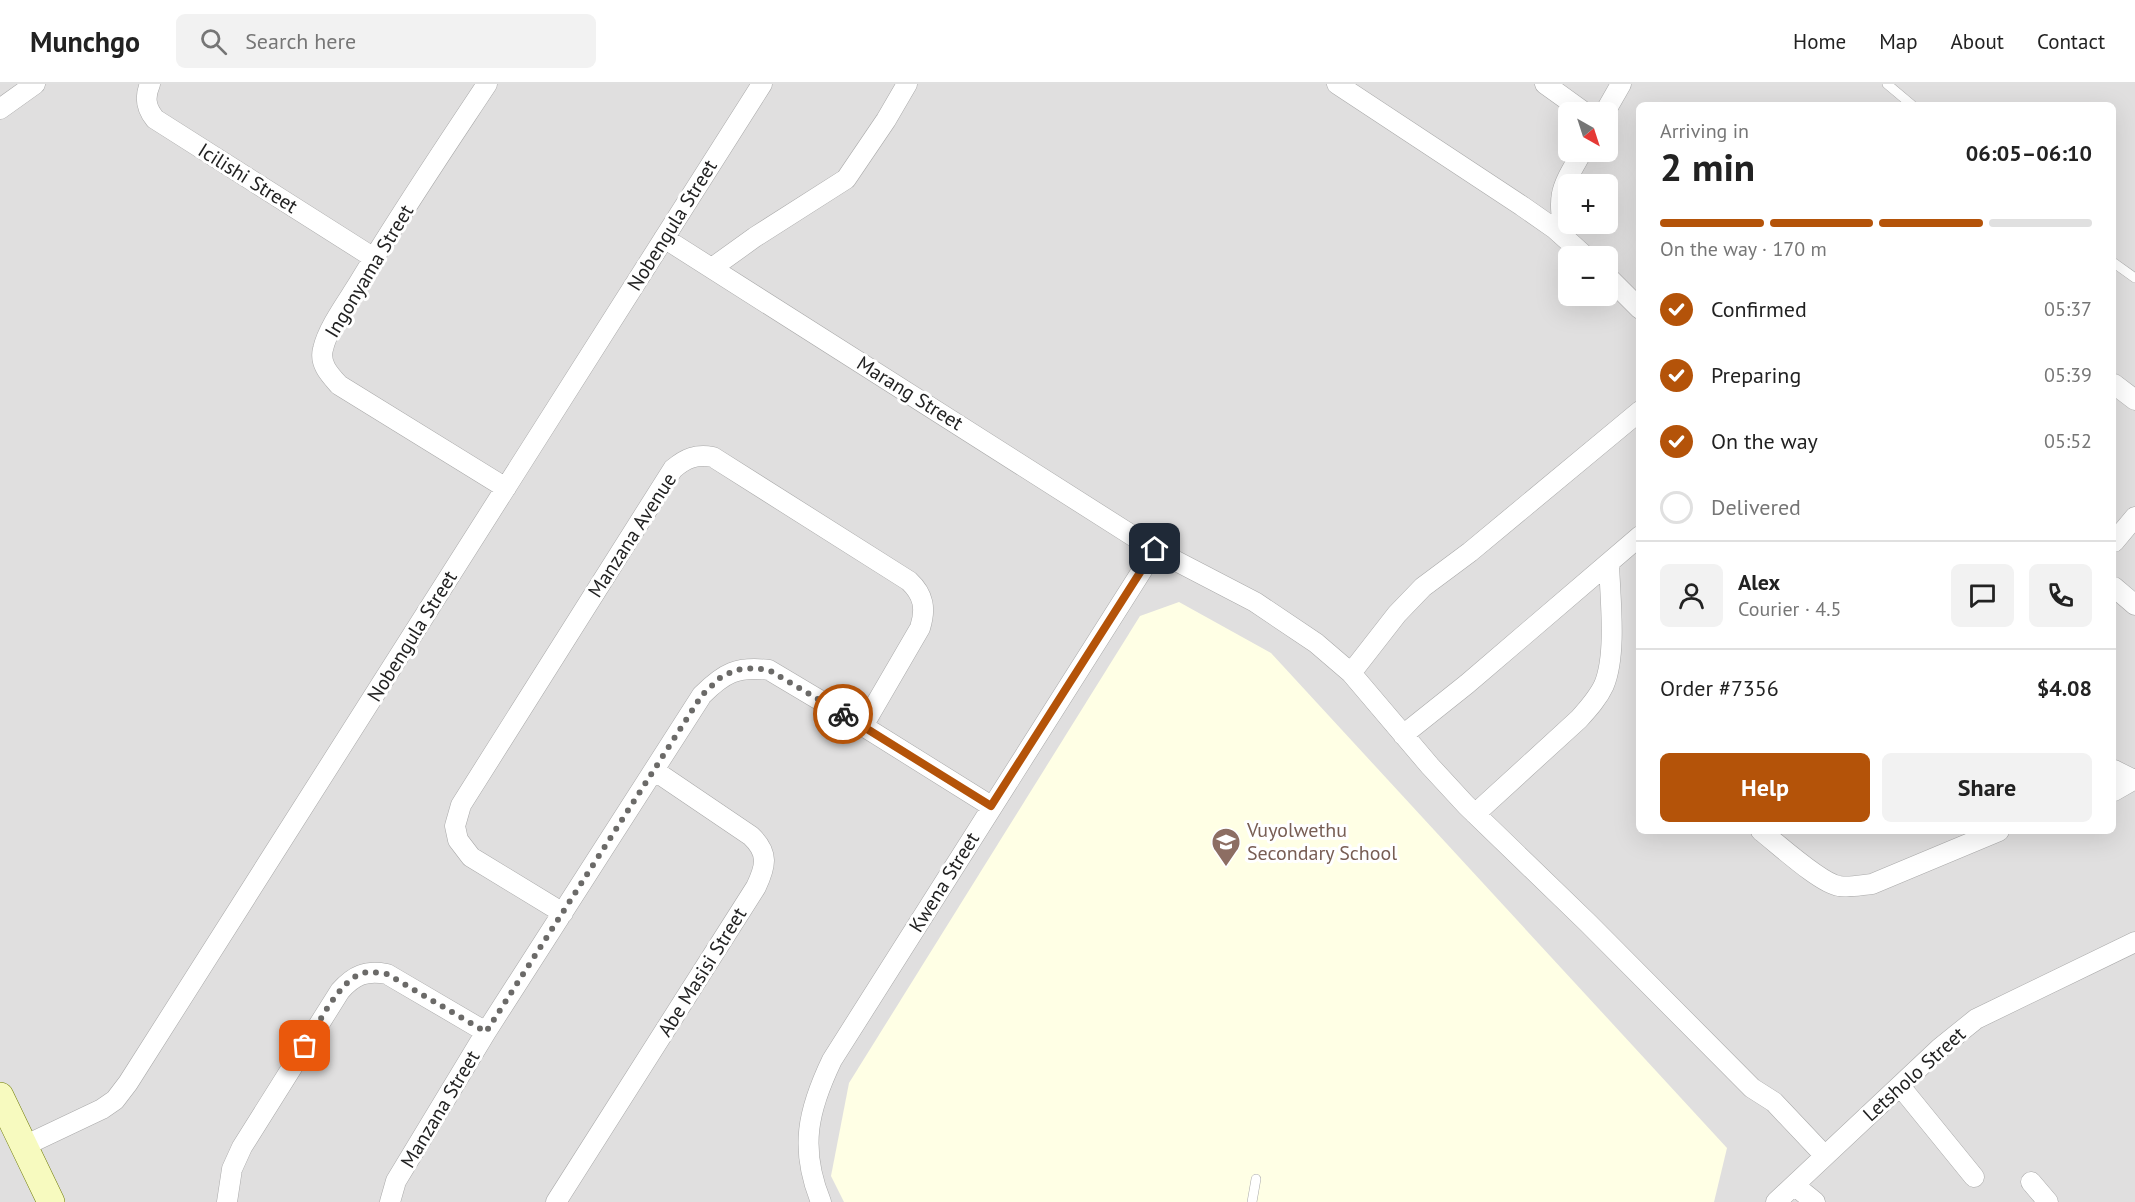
<!DOCTYPE html>
<meta charset="utf-8">
<style>
:root{--surface:#fff;--page:#f2f2f2;--text:#222;--muted:#767676;--line:#e0e0e0;--accent:#b45309}
body{margin:0;font-family:"PT Sans",sans-serif;background:var(--page);color:var(--text);height:100vh;display:flex;flex-direction:column;font-size:22px;white-space:nowrap}
*{box-sizing:border-box;margin:0}
p{font-size:20px;color:var(--muted)}
.icon{flex:none;width:33px;height:33px;fill:none;stroke:currentColor;stroke-width:2;stroke-linecap:round;stroke-linejoin:round}
.map{position:relative;flex:1;overflow:hidden}
.side{position:absolute;left:1636px;top:18px;width:480px;height:732px;display:flex;flex-direction:column;background:var(--surface);border-radius:9px;box-shadow:0 6px 24px #0002}
.side>*{flex:none}
.needle{width:39px;rotate:141deg}
.controls{position:absolute;left:1558px;top:18px;display:grid;gap:12px}
.controls a{display:grid;place-items:center;width:60px;height:60px;border-radius:9px;background:var(--surface);box-shadow:0 6px 24px #0002;font-size:30px}
.pin{position:absolute;display:grid;place-items:center;width:51px;height:51px;color:#fff;margin:-26px;border-radius:12px;box-shadow:0 3px 9px #0006}
.courier{position:absolute;display:grid;place-items:center;width:60px;height:60px;margin:-30px;border:4px solid #b45309;border-radius:50%;background:#fff;color:#222;box-shadow:0 2px 8px #0007}
.headline em{font-style:normal;font-weight:800}
.headline div{display:flex;flex-direction:column-reverse}
.headline{display:flex;align-items:center;justify-content:space-between;height:102px;padding:0 24px}
h1{font-size:39px;font-weight:800;line-height:45px}
.bar{display:grid;grid-template-columns:repeat(4,1fr);gap:9px 6px;align-content:center;height:72px;padding:0 24px}
.bar i{height:8px;border-radius:4px;background:var(--line)}
.bar .on{background:var(--accent)}
.bar p{grid-column:span 4}
.line{display:flex;align-items:center;gap:15px;padding:0 24px;border-top:2px solid var(--line)}
.line div{flex:1}
.round{display:grid;place-items:center;flex:none;width:63px;height:63px;border-radius:9px;background:var(--page)}
ol{padding:0 24px;list-style:none}
li{display:flex;align-items:center;gap:18px;height:66px}
li p{margin-inline-start:auto}
li .icon{padding:6px;border-radius:50%;background:var(--accent);color:#fff;stroke-width:4}
li:last-child{color:var(--muted)}
li i{width:33px;height:33px;border:3px solid var(--line);border-radius:50%}
.primary-button{display:flex;gap:12px;margin-top:auto;padding:12px 24px}
.primary-button a{flex:1;height:69px;border-radius:9px;background:var(--accent);color:#fff;font-size:24px;font-weight:800;line-height:69px;text-align:center}
.primary-button a+a{background:var(--page);color:var(--text)}
header{display:flex;align-items:center;gap:36px;box-sizing:border-box;height:84px;padding:0 30px;background:var(--surface);border-bottom:2px solid var(--line)}
header strong{font-size:28px}
nav{display:flex;gap:33px;margin-inline-start:auto;font-size:21px}
.search{width:420px;height:54px;background:var(--page);display:flex;align-items:center;gap:15px;box-sizing:border-box;padding:0 21px;border-radius:9px;color:var(--muted);font-size:22px}
.map>svg:first-child{display:block}
</style>
<header>
<strong>Munchgo</strong>
<div class="search"><svg class="icon" aria-label="search" viewBox="0 0 24 24"><circle cx="10" cy="10" r="6"/><path d="M15 15l6 6"/></svg>Search here</div>
<nav><a>Home</a><a>Map</a><a>About</a><a>Contact</a></nav>
</header>
<div class="map">
<svg width="2135" height="1118" viewBox="0 0 2135 1118">
<rect width="100%" height="100%" fill="#f2efe9"/>
<path fill="#e0dfdf" fill-rule="evenodd" d="M0,0H2135V1118H0ZM1640,21H2114V747H1640ZM1569,28H1608V68H1569ZM1569,100H1608V140H1569ZM1569,172H1608V212H1569Z"/>
<path fill="#ffffe5" d="M1179,518L1271,569L1727,1064L1714,1118H844L831,1092L849,999L1140,532Z"/>
<g fill="none" stroke-linecap="round" stroke-linejoin="round">
<g stroke="#a9a9a9" stroke-width="10">
<path id="lane" d="M1887,0L1912,21
M2114,179L2135,194
M1252,1118L1256,1095"/>
</g>
<g stroke="#a9a9a9" stroke-width="21">
<path id="street" d="M150,0C144,14 146,24 155,35L374,174
M487,0C444,65 400,130 360,197C348,217 328,243 323,265C319,280 330,291 339,301L506,404
M1337,0L1522,122L1555,145L1585,172
M1545,0L1584,28
M0,25L35,0
M1605,28L1621,0
M664,154L1155,466L1255,518L1316,559L1351,589L1430,682L1466,721L1588,839L1752,1004L1774,1018L1825,1072
M1565,154C1557,108 1560,107 1582,68
M712,184L755,153L846,95L886,36L907,0
M1608,193L1640,225
M2114,300L2135,316
M2114,458L2135,433
M2114,503L2135,521
M1351,589L1397,530L1423,503L1470,468L1640,327
M1403,651L1467,600L1640,452
M2114,686L2134,696
M2114,707L2135,695
M1475,730L1579,635C1589,624 1598,614 1604,601C1617,570 1610,513 1609,479
M1761,747C1778,760 1820,799 1839,802C1849,804 1861,801 1872,800L1999,747
M563,829L471,773L458,756L455,742L461,721L673,385C686,374 696,370 713,373L909,497C924,511 926,525 920,544L863,642
M1900,1002L1974,1093
M24,1062L102,1025L115,1016L128,999L762,0
M2031,1098L2048,1118
M1794,1101L1815,1118
M227,1118L232,1085L242,1063L340,907C354,891 366,886 387,890L486,948
M390,1118L396,1097L486,948L702,611C724,589 737,582 769,586L863,642L991,722
M556,1118L756,803C766,782 769,769 751,752L655,687
M821,1118C799,1064 808,1026 832,976L1155,466
M1776,1118L1940,964L1976,935L2135,858"/>
</g>
<g stroke="#707d05" stroke-width="28">
<path id="secondary" d="M0,1012L51,1118"/>
</g>
<use href="#lane" stroke="#fff" stroke-width="9"/>
<use href="#street" stroke="#fff" stroke-width="20"/>
<use href="#secondary" stroke="#f7fabf" stroke-width="27"/>
</g>
<g fill="none" stroke-linecap="round" stroke-linejoin="round">
<path stroke="#6b6a68" stroke-width="6" stroke-dasharray="0 10.8" d="M305,962C318,941 339,896 363,889C371,887 378,889 387,890L486,948L702,611L721,593L736,586L754,584L769,586L843,630"/>
<path stroke="#b45309" stroke-width="8" d="M843,630L991,722L1155,465"/>
</g>
<defs>
<g id="school-pin" transform="scale(1.5)"><path d="M0 17L-7.5 6A9.5 9.5 0 1 1 7.5 6Z" fill="#8d6e63" stroke="#fff"/><path d="M0-5L7-2L0 1L-7-2ZM-4 1L0 2.5L4 1V4Q0 6-4 4Z" fill="#fff"/></g>
</defs>
<g fill-rule="evenodd">
<use href="#school-pin" x="1226" y="758"/>
</g>
<g text-anchor="middle" dominant-baseline="central" stroke-width="6" stroke-linejoin="round" paint-order="stroke">
<g font-size="20" fill="#222" stroke="#fff">
<text transform="translate(248 94) rotate(32)">Icilishi Street</text>
<text transform="translate(672 141) rotate(-58)">Nobengula Street</text>
<text transform="translate(369 187) rotate(-59)">Ingonyama Street</text>
<text transform="translate(910 309) rotate(32)">Marang Street</text>
<text transform="translate(632 451) rotate(-57)">Manzana Avenue</text>
<text transform="translate(412 552) rotate(-58)">Nobengula Street</text>
<text transform="translate(944 798) rotate(-58)">Kwena Street</text>
<text transform="translate(702 888) rotate(-58)">Abe Masisi Street</text>
<text transform="translate(1914 990) rotate(-42)">Letsholo Street</text>
<text transform="translate(440 1025) rotate(-59)">Manzana Street</text>
</g>
<g font-size="20" fill="#785e54" stroke="#fff" text-anchor="start">
<text x="1247" y="746">Vuyolwethu<tspan x="1247" dy="23">Secondary School</tspan></text>
</g>
</g>
</svg>
<div class="controls">
<a><svg class="needle" viewBox="-14 -14 28 28"><path d="M0-13l5 13h-10z" fill="#e53935"/><path d="M0 13l5-13h-10z" fill="#767676"/></svg></a>
<a>+</a>
<a>−</a>
</div>
<div class="pin" style="left:305px;top:962px;background:#ea580c"><svg class="icon" aria-label="bag" viewBox="0 0 24 24"><path d="M5 8h14l-1 12H6zM9 8a3 3 0 0 1 6 0"/></svg></div>
<div class="pin" style="left:1155px;top:465px;background:#1f2937"><svg class="icon" aria-label="home" viewBox="0 0 24 24"><path d="M3 11l9-7 9 7M6 9v11h12V9"/></svg></div>
<div class="courier" style="left:843px;top:630px"><svg class="icon" aria-label="bike" viewBox="0 0 24 24"><circle cx="6" cy="16" r="4"/><circle cx="18" cy="16" r="4"/><path d="M6 16l4-8h5l3 8M10 8l3 8H6M13 5h3"/></svg></div>
<section class="side">
<div class="headline"><div><h1>2 min</h1><p>Arriving in</p></div><em>06:05–06:10</em></div>
<div class="bar"><i class="on"></i><i class="on"></i><i class="on"></i><i></i><p>On the way · 170 m</p></div>
<ol>
<li><svg class="icon" aria-label="check" viewBox="0 0 24 24"><path d="M5 12l5 5 9-10"/></svg>Confirmed<p>05:37</p></li>
<li><svg class="icon" aria-label="check" viewBox="0 0 24 24"><path d="M5 12l5 5 9-10"/></svg>Preparing<p>05:39</p></li>
<li><svg class="icon" aria-label="check" viewBox="0 0 24 24"><path d="M5 12l5 5 9-10"/></svg>On the way<p>05:52</p></li>
<li><i></i>Delivered</li>
</ol>
<div class="line" style="height:108px"><a class="round"><svg class="icon" aria-label="person" viewBox="0 0 24 24"><circle cx="12" cy="8" r="4"/><path d="M4 21q1-7 8-7t8 7"/></svg></a><div><b>Alex</b><p>Courier · 4.5</p></div><a class="round"><svg class="icon" aria-label="chat" viewBox="0 0 24 24"><path d="M4 5h16v11H9l-5 4z"/></svg></a><a class="round"><svg class="icon" aria-label="phone" viewBox="0 0 24 24"><path d="M5 4h4l2 5-3 2q2 4 5 5l2-3 5 2v4C11 20 4 13 5 4z"/></svg></a></div>
<div class="line" style="height:78px"><div>Order #7356</div><b>$4.08</b></div>
<div class="primary-button"><a>Help</a><a>Share</a></div>
</section>
</div>
